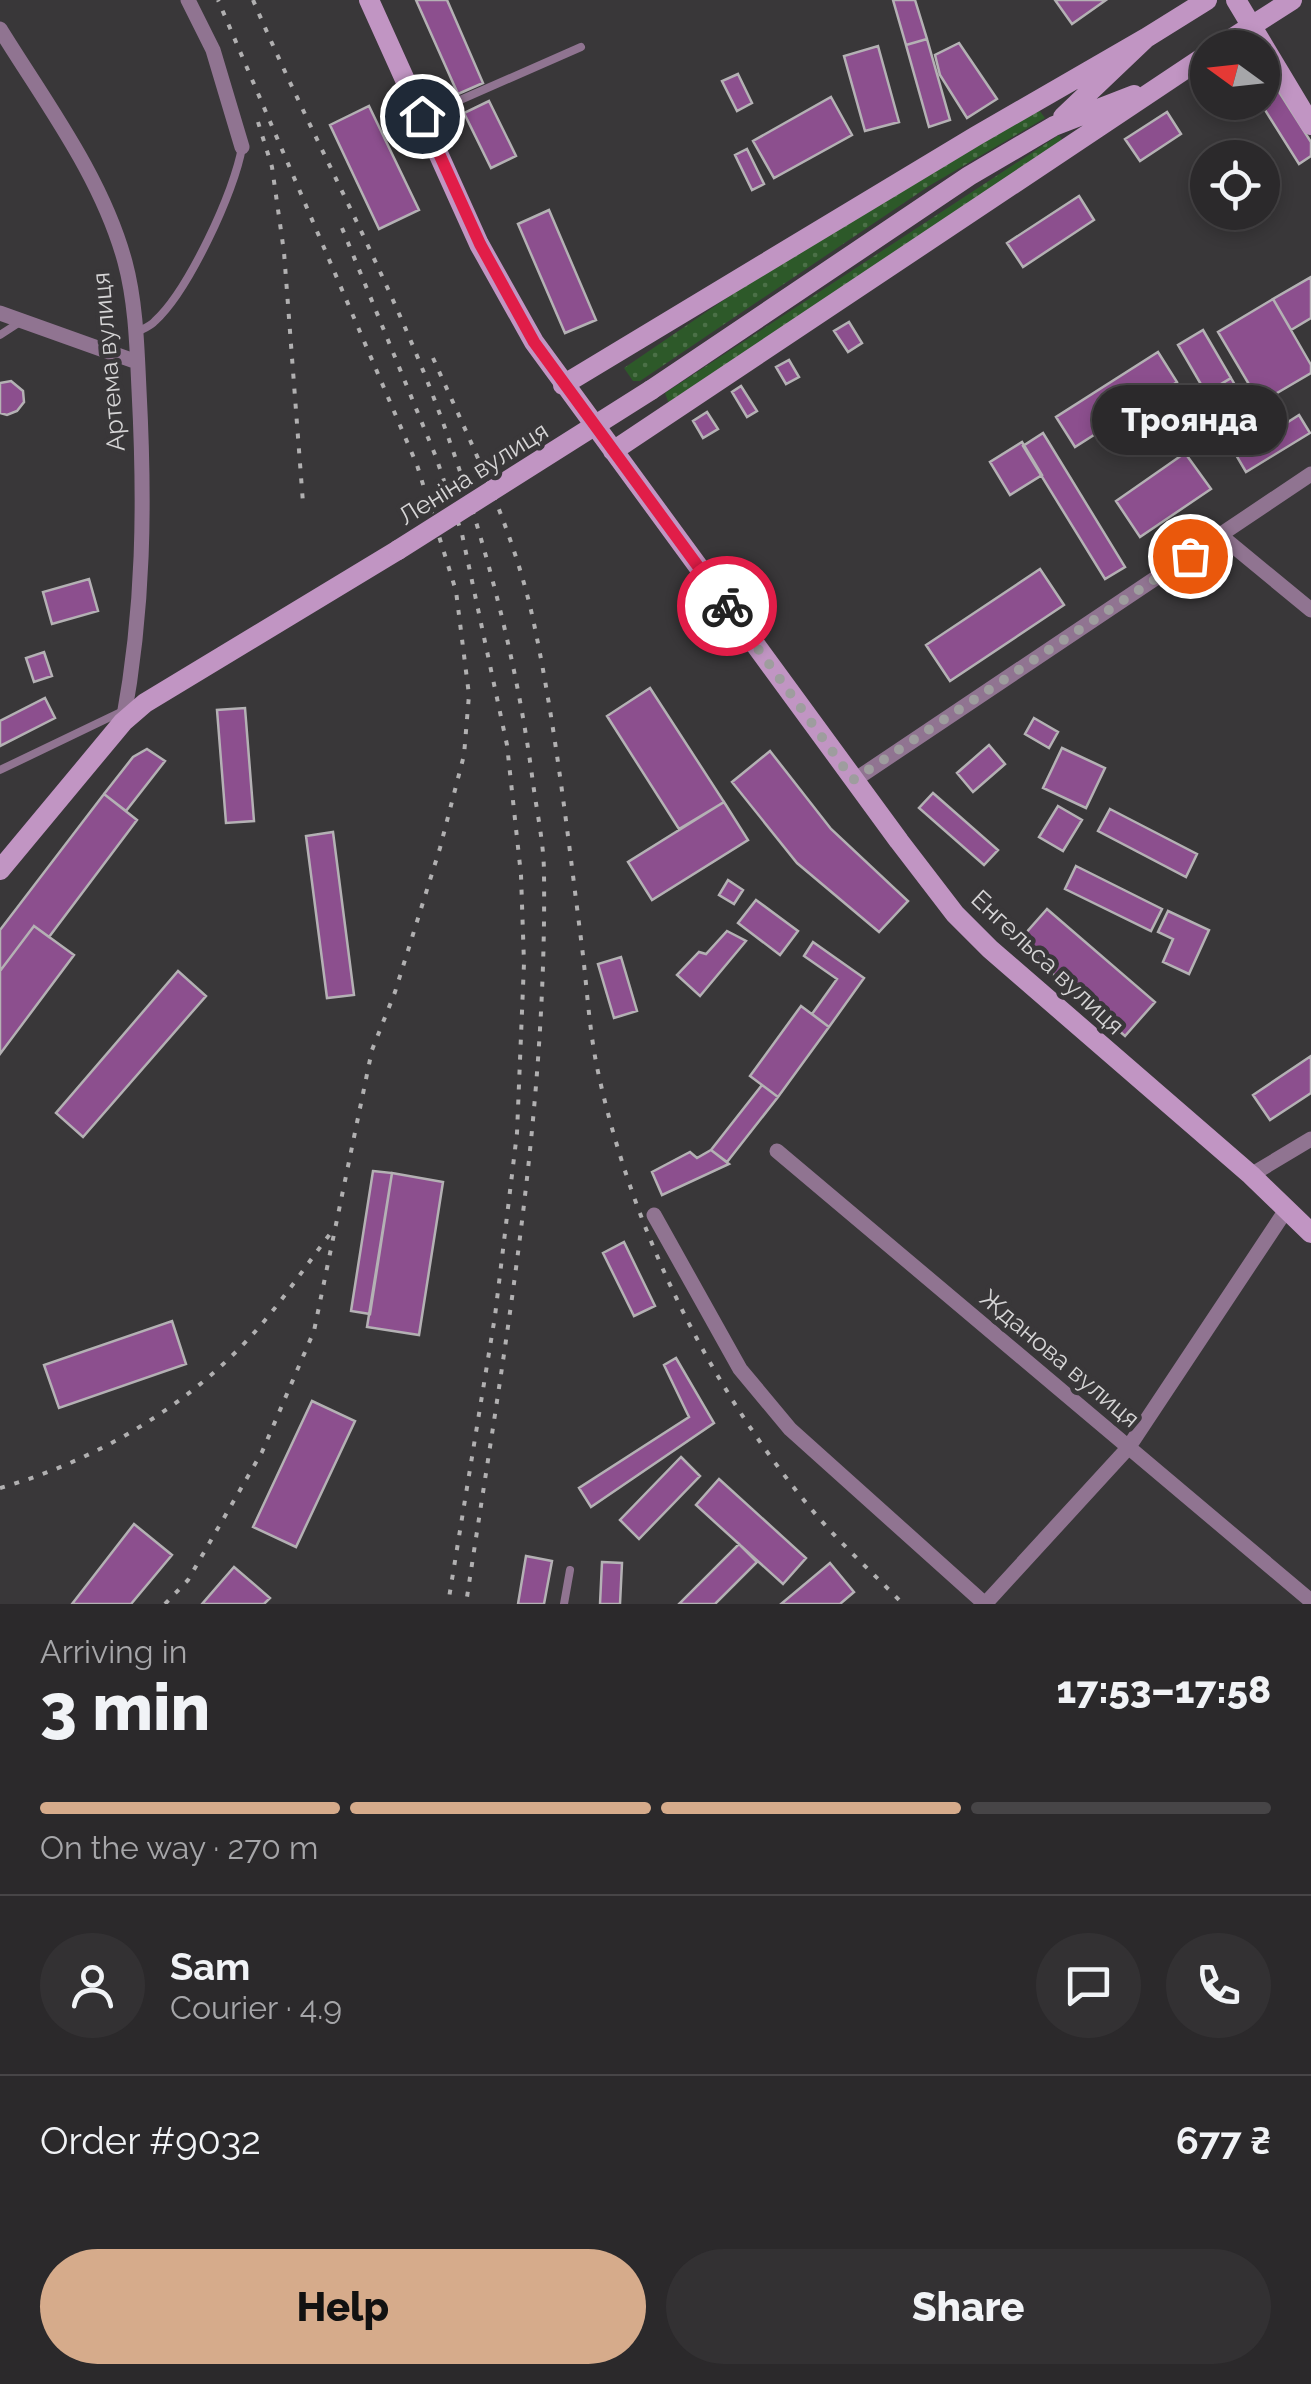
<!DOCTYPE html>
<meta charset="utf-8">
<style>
:root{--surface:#2b292b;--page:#333133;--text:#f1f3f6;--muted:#a6a6a9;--line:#474547;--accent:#d6ab8b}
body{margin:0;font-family:Raleway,sans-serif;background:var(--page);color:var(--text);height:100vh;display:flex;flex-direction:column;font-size:38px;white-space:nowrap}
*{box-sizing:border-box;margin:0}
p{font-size:32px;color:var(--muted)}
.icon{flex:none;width:55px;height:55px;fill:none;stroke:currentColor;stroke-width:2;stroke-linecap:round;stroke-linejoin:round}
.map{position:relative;height:1604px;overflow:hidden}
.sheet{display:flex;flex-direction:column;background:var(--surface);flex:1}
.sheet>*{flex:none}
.needle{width:65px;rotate:285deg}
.tools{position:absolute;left:1190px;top:30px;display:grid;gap:20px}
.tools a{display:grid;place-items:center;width:90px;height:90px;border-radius:50%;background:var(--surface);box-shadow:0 5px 15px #0003,0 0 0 2px var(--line);font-size:50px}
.pin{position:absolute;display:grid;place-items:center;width:85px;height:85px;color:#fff;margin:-42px;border:5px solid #fff;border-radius:50%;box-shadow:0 2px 10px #0007}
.courier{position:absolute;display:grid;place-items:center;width:100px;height:100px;margin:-50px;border:8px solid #e11d48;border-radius:50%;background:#fff;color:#222;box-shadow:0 2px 12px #0007}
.bubble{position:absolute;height:70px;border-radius:35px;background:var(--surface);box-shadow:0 5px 15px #0003,0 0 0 2px var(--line);font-size:32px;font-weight:800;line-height:70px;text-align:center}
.summary em{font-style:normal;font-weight:800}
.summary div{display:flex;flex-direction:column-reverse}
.summary{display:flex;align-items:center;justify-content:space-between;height:170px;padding:0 40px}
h1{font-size:65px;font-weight:800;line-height:75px}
.bar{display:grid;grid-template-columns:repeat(4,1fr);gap:15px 10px;align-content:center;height:120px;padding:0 40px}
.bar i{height:12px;border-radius:8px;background:var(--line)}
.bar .selected{background:var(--accent)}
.bar p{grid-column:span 4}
.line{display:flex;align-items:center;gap:25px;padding:0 40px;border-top:2px solid var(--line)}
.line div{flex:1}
.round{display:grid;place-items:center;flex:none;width:105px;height:105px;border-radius:52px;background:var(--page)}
.primary-button{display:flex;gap:20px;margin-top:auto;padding:20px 40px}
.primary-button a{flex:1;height:115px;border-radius:60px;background:var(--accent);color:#111;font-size:40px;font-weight:800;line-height:115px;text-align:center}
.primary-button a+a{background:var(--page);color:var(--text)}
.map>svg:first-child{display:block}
</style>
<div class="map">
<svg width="1311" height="1604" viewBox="0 0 1311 1604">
<defs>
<pattern id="grass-dots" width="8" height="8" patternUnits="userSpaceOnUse" patternTransform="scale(2.5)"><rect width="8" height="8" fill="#2d5929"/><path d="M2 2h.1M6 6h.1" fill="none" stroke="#4b7047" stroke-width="1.8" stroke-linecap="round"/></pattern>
</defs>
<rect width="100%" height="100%" fill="#393739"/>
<path fill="url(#grass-dots)" d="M1039,110L1045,118L929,186L640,381H633L624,368L740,289L921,176Z
M1059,135L1064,143L669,404L665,393Z"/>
<path fill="#8c4f8e" stroke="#b4b1b4" stroke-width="2.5" d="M416,0H447L483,83L458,94Z
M893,0H915L927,39L906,45Z
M1055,0H1106L1072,24Z
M927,39L950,120L929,127L906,45Z
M959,43L997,99L967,118L940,75L935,55Z
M878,46L899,122L865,131L844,56Z
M1262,65L1311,142V156L1299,164L1260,102Z
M738,74L752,103L737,111L722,81Z
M831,97L852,135L774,178L753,141Z
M489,101L516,156L491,168L464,113Z
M369,106L419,210L379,229L330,125Z
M1167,112L1181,134L1140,161L1125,139Z
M747,149L764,184L752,190L735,155Z
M1079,196L1094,220L1023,267L1007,243Z
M549,210L596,320L565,333L518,224Z
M1311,277V318L1291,330L1273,299Z
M1273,299L1311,365V373L1260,403L1218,332Z
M849,322L862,343L848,352L834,331Z
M1203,330L1231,378L1206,393L1178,345Z
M1158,352L1177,382L1075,447L1056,417Z
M789,360L799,377L786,384L776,367Z
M1231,378L1247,406L1222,421L1206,393Z
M11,381L23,391L24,402L17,411L7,415L0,413V383Z
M741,386L757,411L747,417L732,392Z
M707,412L718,429L703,438L693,421Z
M1299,415L1310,433L1246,472L1236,455Z
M1043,433L1125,567L1105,579L1023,446Z
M1022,442L1042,475L1010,495L990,462Z
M1185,453L1211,489L1140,537L1116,501Z
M1040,569L1064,605L950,681L926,645Z
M89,579L98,611L52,624L43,592Z
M44,652L52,676L34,682L26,658Z
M650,688L724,802L679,829L607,716Z
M45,698L55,718L0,746V721Z
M245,708L254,821L226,823L217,710Z
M1034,718L1058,732L1049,748L1025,734Z
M989,745L1005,764L973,792L957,773Z
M1062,748L1105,768L1086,808L1043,788Z
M147,749L165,761L126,811L104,794L133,757Z
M770,751L831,829L908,901L879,932L797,863L732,782Z
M933,793L998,850L984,865L919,808Z
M104,794L137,820L49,937L34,926L0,971V930Z
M724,802L748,840L652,900L628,862Z
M1058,806L1082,820L1063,851L1039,837Z
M1110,809L1197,854L1186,877L1098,831Z
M333,832L354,995L327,998L306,836Z
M1076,866L1162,909L1151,931L1065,889Z
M728,880L743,890L734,904L719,895Z
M756,900L798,931L780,955L738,923Z
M1047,909L1155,1002L1125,1036L1017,943Z
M1168,911L1209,930L1189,974L1163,962L1173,939L1158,932Z
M34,926L74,955L0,1054V971Z
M727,931L746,941L700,996L677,975L699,952L706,954Z
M813,942L864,978L829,1027L812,1014L837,979L804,956Z
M621,957L637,1011L614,1018L598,964Z
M178,971L206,996L83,1137L56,1113Z
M801,1006L829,1027L778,1097L750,1076Z
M1311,1056V1093L1270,1120L1253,1095Z
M762,1085L778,1097L727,1162L711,1150Z
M711,1150L729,1164L662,1195L652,1172L690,1152L697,1158Z
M373,1171L392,1173L370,1314L351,1311Z
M392,1173L443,1182L419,1335L367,1327Z
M624,1242L655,1306L634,1316L603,1253Z
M172,1321L186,1364L59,1408L44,1365Z
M676,1358L714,1423L591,1507L579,1488L689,1417L664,1365Z
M312,1401L355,1421L296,1547L253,1527Z
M681,1457L700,1476L639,1539L620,1520Z
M719,1479L806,1558L783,1584L696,1505Z
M134,1524L172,1555L131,1604H72Z
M739,1544L757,1562L715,1604H679Z
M526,1556L552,1561L544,1604H518Z
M602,1562L622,1563L620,1604H600Z
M830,1563L854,1592L840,1604H781Z
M234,1567L270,1598L264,1604H202Z"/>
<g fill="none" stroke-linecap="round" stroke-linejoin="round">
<path stroke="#907491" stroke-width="8" d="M426,115L581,47
M135,333C142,329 150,327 155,321C188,291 235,191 242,147
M0,335L20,322
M0,770L125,710
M564,1604L570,1570"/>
<path stroke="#907491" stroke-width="15" d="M188,0L213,50L242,147
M0,29C45,102 102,177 125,262C136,303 137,348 139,390C145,504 144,608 123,722
M0,313L137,362
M1220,535L1311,610
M853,781L1311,474
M777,1151L1311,1601
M1251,1175L1311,1139
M654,1215L740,1369L790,1429L985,1604
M985,1604L1128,1448L1286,1210"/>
<path stroke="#c195c3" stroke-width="20" d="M369,0L479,244L534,342L899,841L955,914L990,949L1251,1175L1311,1233
M1236,0L1311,125
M1217,48L1292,0
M1063,117L1146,38L1207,0
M563,385L976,136L1146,38
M651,390L969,176L1054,126L1134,95
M613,451L1208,54
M0,870L123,722L145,703L398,550"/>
<path stroke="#b1b0b1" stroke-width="4" stroke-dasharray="5 10" stroke-linecap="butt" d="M253,0C309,131 378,255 430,388C478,512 516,651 533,783C537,813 544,844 544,874C547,1119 502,1362 466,1604
M258,122L272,167L284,252L303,503
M342,228L436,457L462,534L507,745L521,875L524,963L517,1133L495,1316L448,1604
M433,358C471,443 513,528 533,619C556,727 568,838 582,947C587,987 589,1028 597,1067C631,1229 711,1392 818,1517C845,1548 875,1575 903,1604
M0,1488C95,1461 187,1407 253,1334C282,1302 307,1264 333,1230
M165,1604L188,1580L262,1452L314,1331L372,1050L395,992L440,848L464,755L469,695L456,591L417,465L218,0"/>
<path stroke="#c195c3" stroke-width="20" d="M398,550L651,390"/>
</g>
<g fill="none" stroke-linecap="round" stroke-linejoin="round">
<path stroke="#9e9d9e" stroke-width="10" stroke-dasharray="0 18" d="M727,606L853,780L1190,556"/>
<path stroke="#e11d48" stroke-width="12" d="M422,116L480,244L534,342L727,606"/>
</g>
<g text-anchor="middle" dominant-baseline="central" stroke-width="9" stroke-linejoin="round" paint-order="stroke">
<g font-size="25" fill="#d5d4d5" stroke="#393739">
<text transform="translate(108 362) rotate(-95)">Артема вулиця</text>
<text transform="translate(473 473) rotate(-32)">Леніна вулиця</text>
<text transform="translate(1048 962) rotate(43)">Енгельса вулиця</text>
<text transform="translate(1060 1358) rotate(40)">Жданова вулиця</text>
</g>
</g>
</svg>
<div class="tools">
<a><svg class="needle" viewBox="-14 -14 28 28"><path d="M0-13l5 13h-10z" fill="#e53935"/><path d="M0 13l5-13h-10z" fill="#a6a6a9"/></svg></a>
<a><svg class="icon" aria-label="locate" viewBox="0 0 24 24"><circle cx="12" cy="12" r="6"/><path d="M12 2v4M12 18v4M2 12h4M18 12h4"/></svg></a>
</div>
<div class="pin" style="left:1190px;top:556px;background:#ea580c"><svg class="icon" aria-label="bag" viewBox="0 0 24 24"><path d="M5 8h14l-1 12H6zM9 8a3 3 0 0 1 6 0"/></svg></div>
<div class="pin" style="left:422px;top:116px;background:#1f2937"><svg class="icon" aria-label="home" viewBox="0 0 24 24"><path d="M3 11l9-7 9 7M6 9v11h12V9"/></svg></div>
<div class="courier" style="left:727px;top:606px"><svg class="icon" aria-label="bike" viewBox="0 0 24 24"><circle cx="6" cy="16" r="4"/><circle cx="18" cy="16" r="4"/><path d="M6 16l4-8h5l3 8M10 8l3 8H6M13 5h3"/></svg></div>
<div class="bubble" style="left:1092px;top:385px;width:195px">Троянда</div>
</div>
<section class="sheet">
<div class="summary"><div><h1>3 min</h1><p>Arriving in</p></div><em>17:53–17:58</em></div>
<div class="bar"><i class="selected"></i><i class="selected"></i><i class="selected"></i><i></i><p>On the way · 270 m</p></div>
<div class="line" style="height:180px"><a class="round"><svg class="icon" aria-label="person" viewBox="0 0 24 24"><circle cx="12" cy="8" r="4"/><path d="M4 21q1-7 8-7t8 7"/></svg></a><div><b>Sam</b><p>Courier · 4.9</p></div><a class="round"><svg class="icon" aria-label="chat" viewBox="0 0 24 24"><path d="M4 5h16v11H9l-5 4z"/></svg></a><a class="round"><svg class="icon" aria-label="phone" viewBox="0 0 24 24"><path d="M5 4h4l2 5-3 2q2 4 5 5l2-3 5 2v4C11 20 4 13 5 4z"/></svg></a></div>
<div class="line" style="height:130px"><div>Order #9032</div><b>677 ₴</b></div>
<div class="primary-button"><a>Help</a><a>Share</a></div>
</section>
